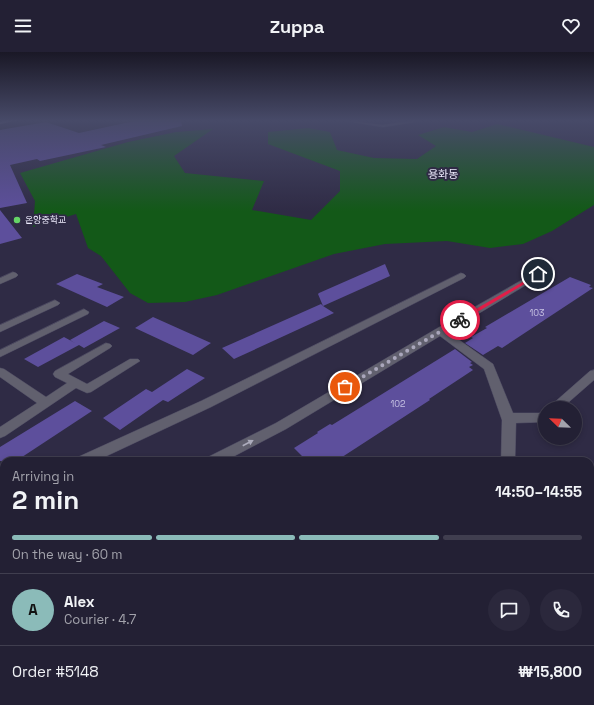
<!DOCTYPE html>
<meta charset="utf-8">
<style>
:root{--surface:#232034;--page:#2b283c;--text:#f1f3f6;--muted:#a3a3ac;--line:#403e4f;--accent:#8bbbb9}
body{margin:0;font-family:"Space Grotesk","Noto Sans KR",sans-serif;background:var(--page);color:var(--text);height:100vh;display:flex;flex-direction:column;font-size:15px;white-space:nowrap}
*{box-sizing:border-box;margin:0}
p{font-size:13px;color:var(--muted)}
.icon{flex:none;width:22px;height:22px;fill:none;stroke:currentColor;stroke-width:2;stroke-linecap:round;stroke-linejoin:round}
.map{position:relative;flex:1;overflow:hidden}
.details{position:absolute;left:0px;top:405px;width:594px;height:248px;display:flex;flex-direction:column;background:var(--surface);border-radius:12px 12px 0 0;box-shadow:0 2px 6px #0003,0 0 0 1px var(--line)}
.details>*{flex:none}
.needle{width:26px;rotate:293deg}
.tools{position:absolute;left:538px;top:349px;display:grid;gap:8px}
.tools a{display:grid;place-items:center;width:44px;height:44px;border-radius:50%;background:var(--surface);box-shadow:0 2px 6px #0003,0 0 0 1px var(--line);font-size:20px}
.pin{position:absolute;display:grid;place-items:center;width:34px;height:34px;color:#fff;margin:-17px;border:2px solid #fff;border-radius:50%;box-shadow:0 1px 4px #0007}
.courier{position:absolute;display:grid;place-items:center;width:40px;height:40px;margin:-20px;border:3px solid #e11d48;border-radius:50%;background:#fff;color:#222;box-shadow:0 1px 5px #0007}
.overview em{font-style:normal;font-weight:800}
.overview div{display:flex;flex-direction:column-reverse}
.overview{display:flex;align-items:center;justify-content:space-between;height:68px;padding:0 12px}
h1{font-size:26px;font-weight:800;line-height:30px}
.bar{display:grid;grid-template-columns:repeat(4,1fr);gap:6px 4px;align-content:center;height:48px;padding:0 12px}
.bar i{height:5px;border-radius:3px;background:var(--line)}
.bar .on{background:var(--accent)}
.bar p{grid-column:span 4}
.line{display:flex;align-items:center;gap:10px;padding:0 12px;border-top:1px solid var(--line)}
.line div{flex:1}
.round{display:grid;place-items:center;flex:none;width:42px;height:42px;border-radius:21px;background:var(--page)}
header{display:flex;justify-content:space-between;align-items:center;height:52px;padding:0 12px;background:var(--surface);font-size:18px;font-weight:800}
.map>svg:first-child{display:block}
</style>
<header><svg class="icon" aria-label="menu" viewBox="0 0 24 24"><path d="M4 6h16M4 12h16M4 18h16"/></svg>Zuppa<svg class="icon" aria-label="heart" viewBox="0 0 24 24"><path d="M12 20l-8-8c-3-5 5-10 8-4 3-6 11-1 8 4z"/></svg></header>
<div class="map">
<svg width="594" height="653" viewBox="0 0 594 653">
<rect width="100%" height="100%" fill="#2f2b45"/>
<path fill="#135918" d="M497,72L594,95V153L552,179L523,192L490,196L447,189L385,192L334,202L217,243L185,250L148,251L130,241L101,204L88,196L76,162L33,175L35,149L20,121L128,90L176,80L213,77L174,104L185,121L264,129L252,158L311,168L340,139V119L268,92V80L308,76L330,80L337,98L374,106L417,107L436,94L418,83L444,75L472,80Z
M594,525V632L590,638V531Z
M503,649H583L580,653H501Z"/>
<path fill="#5d4f9c" d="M139,68H181L182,74L101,93L106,95L40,109L37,107L10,113L27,151L0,156V78L46,70L79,81Z
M0,158L22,186L0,192Z
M385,212L390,224L323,254L334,261L234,307L222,296L321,252L323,254L318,242L319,241Z
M77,222L103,232L97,235L124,245L107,255L56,232Z
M570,225L591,233L589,235L593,236L502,296L498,294L483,303L465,291L473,286L471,285L487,276L485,275Z
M153,265L211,291L193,303L135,276Z
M104,269L120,276L84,296L79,293L38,315L24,307L64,285L75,291L70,288Z
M455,297L472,310L470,311L473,313L469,315L473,318L429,347L430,348L336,409H307L294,396L318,381L317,380L330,372L332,373Z
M187,317L205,326L168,350L163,348L120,378L103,366L146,337L152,340Z
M75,349L92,359L16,409H0V395Z"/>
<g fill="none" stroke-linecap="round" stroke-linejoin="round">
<g stroke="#49465f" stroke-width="1">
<path id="minor" d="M340,68L383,73L413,68L422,69L383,75Z
M538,219L541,220L543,222L541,224L448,280L493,312L513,361H539L545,360V370L516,371L515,409H501L502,368L484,317L440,284L286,377L225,409H206L208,405L276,371L436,277Z
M13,220L16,221L18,223L16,225L0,232V226Z
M461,221L464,222L466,224L464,226L211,355L96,409H76L78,405L201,349Z
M55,248L60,251L58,253L0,280V273Z
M84,257L89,260L88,262L0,305V298Z
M106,291L110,292L112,294L110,296L68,322L87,332L130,307H138L140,309L91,340L87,341L76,336L5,384L0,386V375L37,351L0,325V316L4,317L46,345L67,331L55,325L53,322L55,319Z
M594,318V328L562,356H548L590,319Z
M4,440V452L0,453V441Z
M4,525V542L0,543V526Z
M303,649H326L324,653H301Z"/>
</g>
<g stroke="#49465f" stroke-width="1">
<path id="major" d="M9,68H18L0,72V70Z"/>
</g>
<use href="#minor" fill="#61606e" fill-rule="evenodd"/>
<use href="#major" fill="#9290ab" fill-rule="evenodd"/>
</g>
<defs><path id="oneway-solid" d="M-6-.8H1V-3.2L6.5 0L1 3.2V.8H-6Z"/></defs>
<use fill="#adacbc" href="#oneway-solid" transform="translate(248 391) rotate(-28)"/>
<linearGradient id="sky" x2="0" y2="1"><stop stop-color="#1a1826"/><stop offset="0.43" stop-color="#474a68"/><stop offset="1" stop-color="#474a68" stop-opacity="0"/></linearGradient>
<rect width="594" height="159" fill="url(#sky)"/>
<path fill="#e11d48" d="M538,221L540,223L462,269L457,268Z"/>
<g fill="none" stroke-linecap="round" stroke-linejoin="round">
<path stroke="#aaa7bc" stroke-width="4" stroke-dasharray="0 7.2" d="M345,335L460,268"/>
</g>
<circle fill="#65d467" stroke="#2f2b45" stroke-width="1.5" cx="17" cy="168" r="4"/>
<g text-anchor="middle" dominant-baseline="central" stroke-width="4" stroke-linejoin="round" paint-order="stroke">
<g font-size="9" fill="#eceafc" stroke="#2f2b45" text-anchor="start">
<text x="25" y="168">온양중학교</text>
</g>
<g font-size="9" fill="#c8c3e4">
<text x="537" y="261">103</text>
<text x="398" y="352">102</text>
</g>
<g font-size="11" fill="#eceafc" stroke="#2f2b45">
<text x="443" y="122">용화동</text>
</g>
</g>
</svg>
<div class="tools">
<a><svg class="needle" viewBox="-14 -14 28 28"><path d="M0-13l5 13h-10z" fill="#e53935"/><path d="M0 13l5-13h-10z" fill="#a3a3ac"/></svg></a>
</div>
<div class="pin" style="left:345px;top:335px;background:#ea580c"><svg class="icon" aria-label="bag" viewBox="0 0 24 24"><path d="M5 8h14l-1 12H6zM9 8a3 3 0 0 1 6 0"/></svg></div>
<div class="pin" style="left:538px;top:222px;background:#1f2937"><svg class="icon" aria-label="home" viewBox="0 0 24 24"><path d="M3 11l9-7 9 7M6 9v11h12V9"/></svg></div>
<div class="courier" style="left:460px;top:268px"><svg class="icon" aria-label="bike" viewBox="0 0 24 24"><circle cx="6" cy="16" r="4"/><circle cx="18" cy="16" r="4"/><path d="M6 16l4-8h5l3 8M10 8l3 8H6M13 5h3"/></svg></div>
<section class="details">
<div class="overview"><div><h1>2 min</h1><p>Arriving in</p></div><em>14:50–14:55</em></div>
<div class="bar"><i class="on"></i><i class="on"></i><i class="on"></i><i></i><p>On the way · 60 m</p></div>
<div class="line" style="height:72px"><b class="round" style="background:var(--accent);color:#111">A</b><div><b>Alex</b><p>Courier · 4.7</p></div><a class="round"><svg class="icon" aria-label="chat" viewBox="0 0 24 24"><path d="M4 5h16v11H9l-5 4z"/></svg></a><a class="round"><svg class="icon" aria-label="phone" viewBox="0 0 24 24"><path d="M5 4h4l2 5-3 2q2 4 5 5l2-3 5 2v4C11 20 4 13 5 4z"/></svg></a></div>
<div class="line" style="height:52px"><div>Order #5148</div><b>₩15,800</b></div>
</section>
</div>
